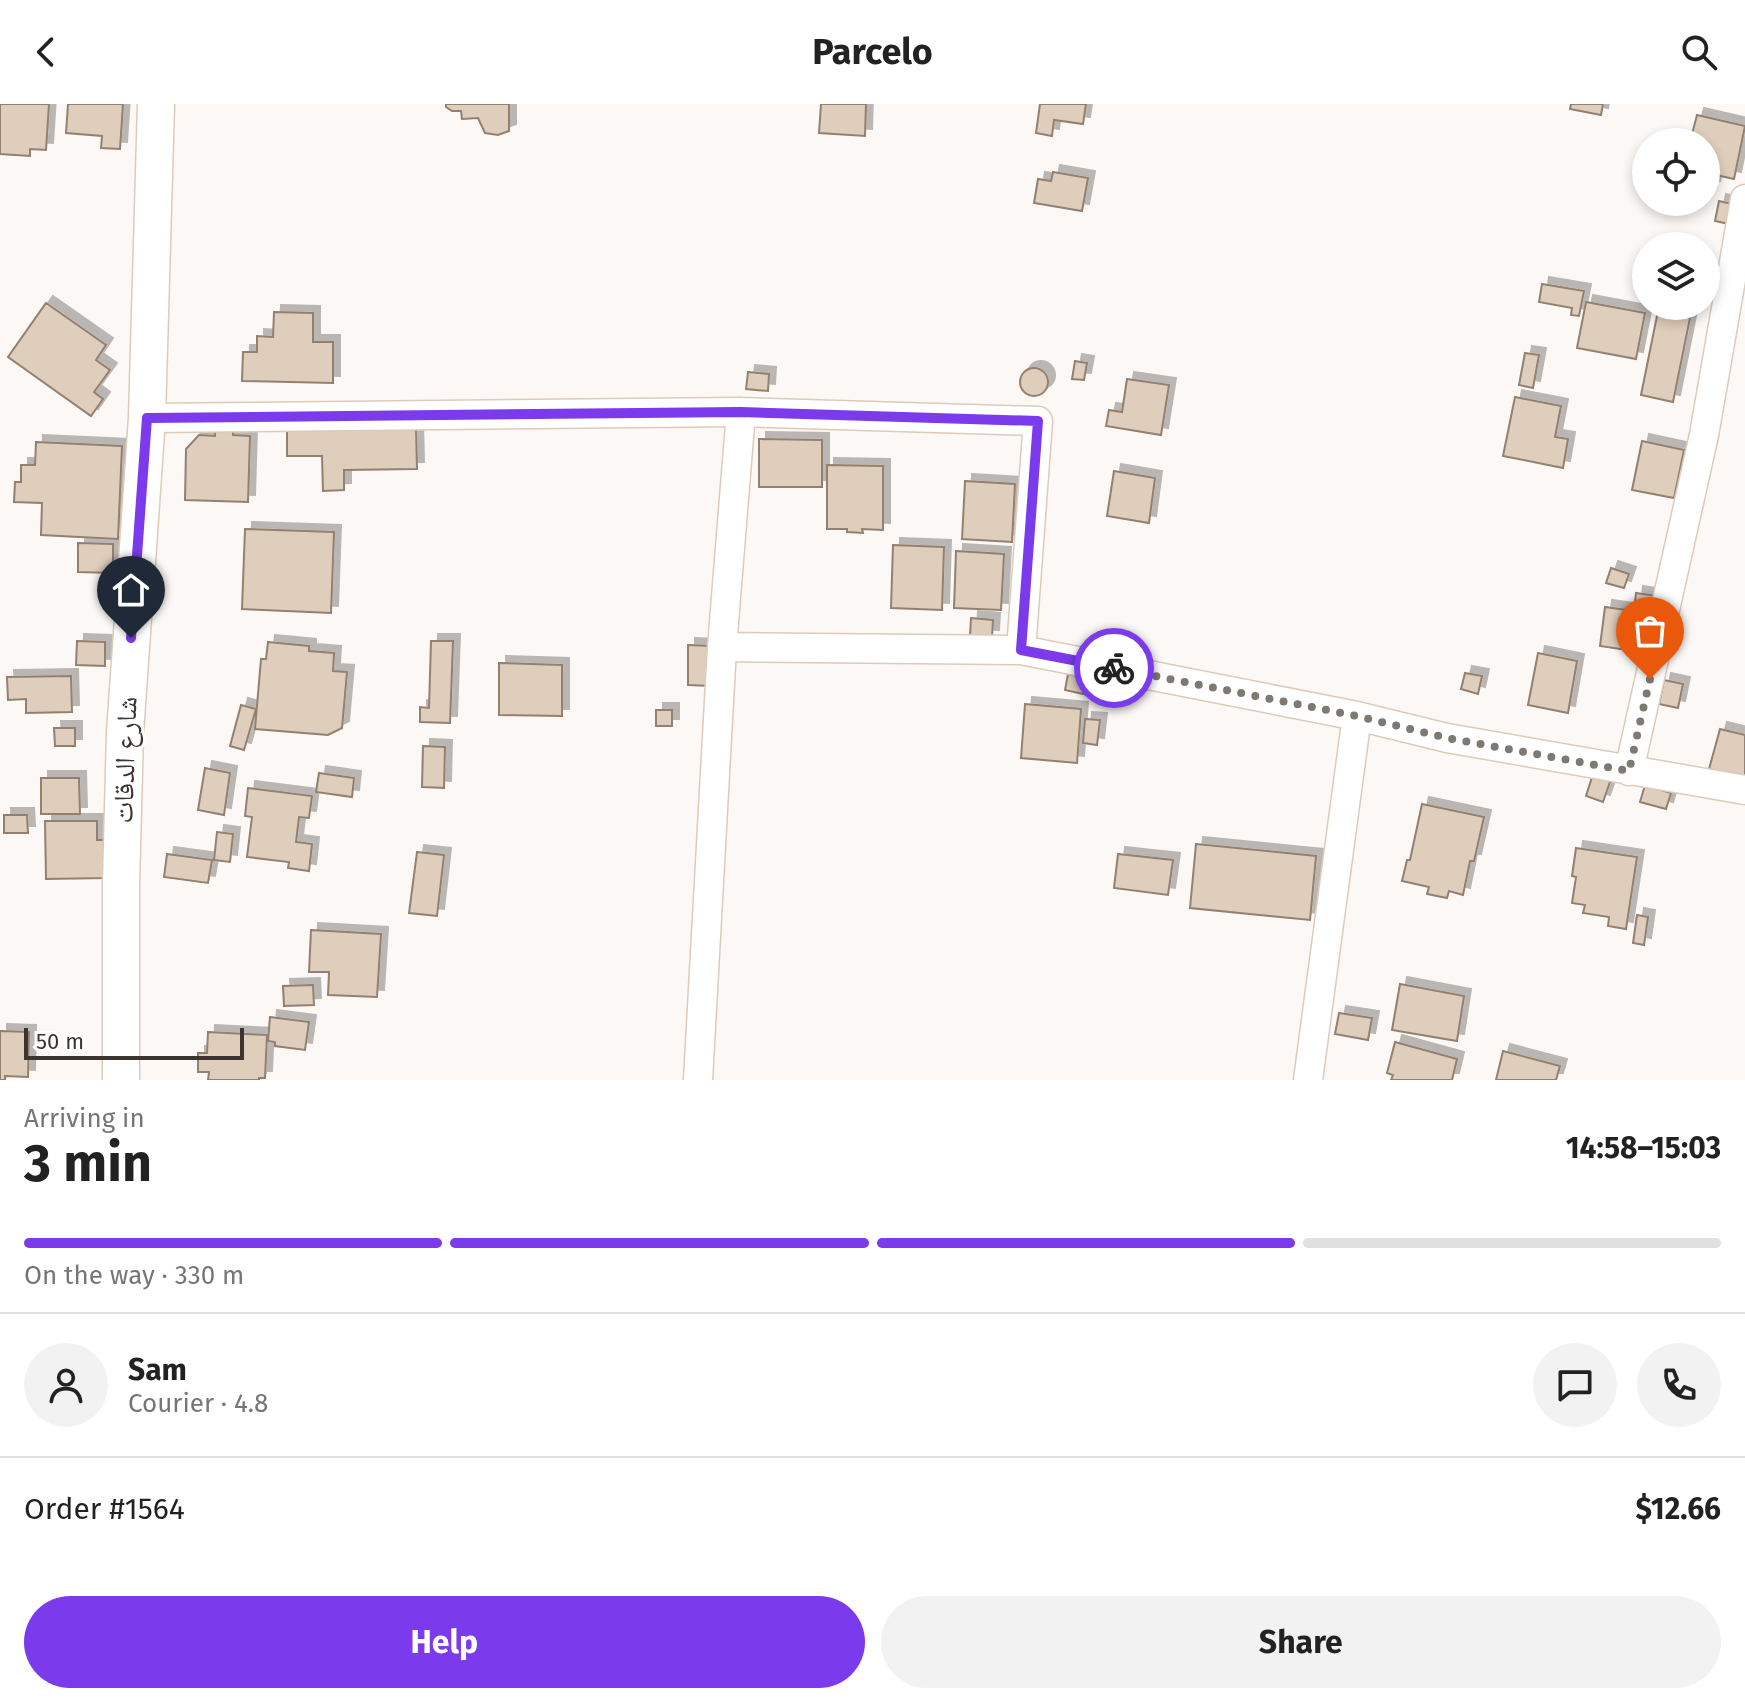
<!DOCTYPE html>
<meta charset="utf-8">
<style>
:root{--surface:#fff;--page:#f2f2f2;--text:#222;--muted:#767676;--line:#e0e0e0;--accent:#7c3aed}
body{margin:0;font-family:"Fira Sans","Noto Naskh Arabic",sans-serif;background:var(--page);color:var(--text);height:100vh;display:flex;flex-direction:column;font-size:30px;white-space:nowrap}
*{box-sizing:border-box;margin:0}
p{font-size:26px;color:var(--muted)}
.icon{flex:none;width:44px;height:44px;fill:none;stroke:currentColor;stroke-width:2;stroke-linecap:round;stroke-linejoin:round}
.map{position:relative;height:976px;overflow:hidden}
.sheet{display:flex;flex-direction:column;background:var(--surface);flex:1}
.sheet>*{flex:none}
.controls{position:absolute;left:1632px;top:24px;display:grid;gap:16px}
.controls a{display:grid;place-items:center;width:88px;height:88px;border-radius:50%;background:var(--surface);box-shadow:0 4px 12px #0003;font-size:40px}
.scale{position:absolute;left:24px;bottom:20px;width:220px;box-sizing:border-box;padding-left:8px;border:4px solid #3c342e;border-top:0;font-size:22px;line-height:28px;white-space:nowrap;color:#3c342e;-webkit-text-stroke:6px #fff;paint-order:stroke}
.pin{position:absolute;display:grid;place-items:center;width:68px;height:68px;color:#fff;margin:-82px -34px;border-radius:50% 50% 50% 0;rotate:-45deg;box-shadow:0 0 8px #0007}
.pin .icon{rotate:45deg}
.courier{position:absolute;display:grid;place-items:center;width:80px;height:80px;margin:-40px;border:6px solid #7c3aed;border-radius:50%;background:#fff;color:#222;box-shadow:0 2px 10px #0007}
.headline em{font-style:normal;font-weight:700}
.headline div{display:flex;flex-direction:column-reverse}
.headline{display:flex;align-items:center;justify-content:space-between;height:136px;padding:0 24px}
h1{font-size:52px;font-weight:700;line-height:60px}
.bar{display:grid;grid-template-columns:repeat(4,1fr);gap:12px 8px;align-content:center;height:96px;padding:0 24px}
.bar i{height:10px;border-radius:6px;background:var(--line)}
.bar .on{background:var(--accent)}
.bar p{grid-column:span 4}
.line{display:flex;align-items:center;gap:20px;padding:0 24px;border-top:2px solid var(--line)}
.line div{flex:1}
.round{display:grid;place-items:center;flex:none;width:84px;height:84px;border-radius:42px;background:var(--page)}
.action{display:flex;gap:16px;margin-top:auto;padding:16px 24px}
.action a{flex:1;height:92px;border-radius:48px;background:var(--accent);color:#fff;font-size:32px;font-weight:700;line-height:92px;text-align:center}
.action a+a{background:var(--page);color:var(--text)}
header{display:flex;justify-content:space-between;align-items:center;height:104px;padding:0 24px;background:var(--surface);font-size:36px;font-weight:700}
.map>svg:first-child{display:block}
</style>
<header><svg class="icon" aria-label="back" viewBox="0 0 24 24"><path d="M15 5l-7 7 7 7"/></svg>Parcelo<svg class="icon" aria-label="search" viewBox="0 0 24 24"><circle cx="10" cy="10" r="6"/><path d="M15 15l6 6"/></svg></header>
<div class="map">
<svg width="1745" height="976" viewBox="0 0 1745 976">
<defs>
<filter id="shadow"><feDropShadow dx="7" dy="-7" stdDeviation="0" flood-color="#0004"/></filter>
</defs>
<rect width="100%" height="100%" fill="#fcf8f5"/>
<path fill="#e0cebc" stroke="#928171" stroke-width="2" filter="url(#shadow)" d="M0,0H49L46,46L30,45V52L0,50Z
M68,0H123L120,45L101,44L102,32L66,29Z
M446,0H509V27L498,31L485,29L478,14L462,15L461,7H452L446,3Z
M821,0H866L865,32L819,29Z
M1040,0H1086L1083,20L1054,16L1052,32L1036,29Z
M1571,0H1603L1601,11L1570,5Z
M1697,11L1745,22L1734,75L1716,71L1713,84L1706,82V38H1690Z
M1053,68L1088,74L1082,107L1034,99L1038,75L1051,77Z
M1719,97L1732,100L1729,120L1715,117Z
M1542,180L1584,187L1579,212L1571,211L1572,204L1539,198Z
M1586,198L1645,209L1636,255L1577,244Z
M46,199L106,241L96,256L110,266L94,288L103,295L91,312L8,253Z
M1659,202L1691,209L1673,298L1641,291Z
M274,208L313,209V238H333V279L242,277L243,248H257V232L273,233Z
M1525,249L1539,251L1533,284L1519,281Z
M1075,257L1087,259L1084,276L1072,275Z
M1020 278a14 14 0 1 1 28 0a14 14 0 1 1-28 0Z
M748,268L769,270L768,287L746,285Z
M1127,275L1169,281L1161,331L1106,322L1109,306L1122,308Z
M1515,293L1561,302L1555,333L1568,335L1563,364L1503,352Z
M416,324L417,365L344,366V386L323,387L322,352H287V325Z
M215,326H233V331L250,332L248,398L185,396L186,345L199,331L215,332Z
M759,335L822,336V383H759Z
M1642,337L1684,346L1674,394L1632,386Z
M36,338L122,342L118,435L41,431L42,399L14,398L15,378H21V361H35Z
M827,361L883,362V426L862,425L863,429L847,428V425H827Z
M1114,367L1155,374L1149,419L1107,412Z
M965,377L1015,380L1012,438L962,435Z
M245,425L334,428L331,509L242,505Z
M78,439L113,440V469L78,468Z
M893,441L944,443L942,506L891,504Z
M956,447L1004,450L1001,506L954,504Z
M1611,464L1629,470L1624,484L1606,479Z
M1636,489L1657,492L1648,556L1633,554L1634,547L1600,542L1605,503L1634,507Z
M971,514L993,516L992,533L970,532Z
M77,537L105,538V562L76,561Z
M431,537H453L450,619L420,618V603L429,604Z
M268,538L309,542V547L334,549L333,567L347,568L342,624L328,631L255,625L261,555H266Z
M688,541L712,542L711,582L688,581Z
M1538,549L1577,557L1568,609L1528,601Z
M499,559L562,561V612L499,611Z
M1465,569L1482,572L1478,590L1461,585Z
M1068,570L1091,575L1088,591L1065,586Z
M71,572L72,608L26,609V595L8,596L7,573Z
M1664,576L1683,580L1678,604L1659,600Z
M1025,600L1081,605L1077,659L1021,654Z
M241,601L256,605L244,646L230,642Z
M656,606H672V622H656Z
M1085,615L1100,616L1097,641L1083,639Z
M54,624H75V642H55Z
M1720,625L1745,631V674L1709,665Z
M423,642L445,643L444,684L422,683Z
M205,664L230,669L224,711L198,706Z
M319,669L354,674L352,693L316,688Z
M1593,670L1611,675L1603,698L1586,692Z
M41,674H79L80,710H41Z
M1645,681L1671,689L1666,705L1640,698Z
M248,684L312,692L309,714L299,713L296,738L312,740L309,767L288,764L289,758L247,753L252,713L245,712Z
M1422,700L1484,713L1474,757H1470L1463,791L1449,787L1447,794L1427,790L1429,783L1402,777L1407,756H1410Z
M4,711H27L28,729H4Z
M45,717H97V736H107V774L46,775Z
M217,728L233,730L230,758L214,756Z
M1196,740L1316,752L1310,816L1190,804Z
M1576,744L1637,753L1626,825L1608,822L1609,813L1583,809L1585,801L1572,799L1576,773L1572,772Z
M417,748L444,751L437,812L409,809Z
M167,750L212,756L208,779L164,773Z
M1118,750L1173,756L1168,791L1114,784Z
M1637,811L1648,813L1644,841L1633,839Z
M311,826L381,830L377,893L328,891L329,868H309Z
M1400,880L1464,892L1457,937L1392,926Z
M313,881L314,901L284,902L283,882Z
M1339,909L1372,914L1368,936L1335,930Z
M270,913L309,918L305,946L275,942V938L268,937Z
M0,927L29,928L28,973L5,972V976H0Z
M208,928L267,931L265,974H259V976H208L209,968H198V949H207Z
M1395,938L1457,955L1452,976H1391L1393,971L1387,969Z
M1503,947L1560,962L1556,976H1496Z"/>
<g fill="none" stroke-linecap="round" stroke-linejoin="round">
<g stroke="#ddcbba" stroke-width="31">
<path id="minor" d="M147,314L741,308L1038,317L1021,546L1357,612
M722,543L741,308
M1629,667L1704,331L1745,95
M698,976L722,543L1021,546
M1308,976L1357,612L1447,634L1745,686"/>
</g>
<g stroke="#ddcbba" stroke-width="39">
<path id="tertiary" d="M121,976V780L125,629L147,314L156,0"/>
</g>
<use href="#minor" stroke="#fff" stroke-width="28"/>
<use href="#tertiary" stroke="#fff" stroke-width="36"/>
</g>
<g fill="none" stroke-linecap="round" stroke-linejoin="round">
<path stroke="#7f7974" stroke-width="8" stroke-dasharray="0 14.4" d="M1114,564L1357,612L1447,634L1629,667L1650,575"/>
<path stroke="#7c3aed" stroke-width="10" d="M131,534L147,314L741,308L1038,317L1021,546L1114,564"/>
</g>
<g text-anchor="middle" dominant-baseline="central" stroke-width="6" stroke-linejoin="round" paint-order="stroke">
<g font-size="28" fill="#3c342e" stroke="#fff">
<text transform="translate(125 656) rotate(-88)">شارع الدقات</text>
</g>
</g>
</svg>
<div class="controls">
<a><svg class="icon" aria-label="locate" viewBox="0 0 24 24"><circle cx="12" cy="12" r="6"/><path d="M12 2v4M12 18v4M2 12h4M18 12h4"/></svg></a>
<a><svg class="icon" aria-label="layers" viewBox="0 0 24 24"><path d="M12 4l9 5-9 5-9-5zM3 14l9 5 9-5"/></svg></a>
</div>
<div class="scale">50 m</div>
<div class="pin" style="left:1650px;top:575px;background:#ea580c"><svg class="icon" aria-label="bag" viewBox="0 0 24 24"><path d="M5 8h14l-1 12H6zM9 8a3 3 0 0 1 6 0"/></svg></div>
<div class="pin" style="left:131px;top:534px;background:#1f2937"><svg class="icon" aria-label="home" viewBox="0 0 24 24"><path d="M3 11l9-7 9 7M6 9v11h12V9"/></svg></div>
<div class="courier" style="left:1114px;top:564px"><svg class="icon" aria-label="bike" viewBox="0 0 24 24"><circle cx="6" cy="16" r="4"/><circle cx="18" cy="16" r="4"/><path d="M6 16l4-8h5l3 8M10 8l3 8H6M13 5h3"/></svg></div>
</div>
<section class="sheet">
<div class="headline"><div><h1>3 min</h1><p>Arriving in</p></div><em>14:58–15:03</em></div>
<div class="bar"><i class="on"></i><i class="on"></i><i class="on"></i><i></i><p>On the way · 330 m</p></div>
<div class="line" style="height:144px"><a class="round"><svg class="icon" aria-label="person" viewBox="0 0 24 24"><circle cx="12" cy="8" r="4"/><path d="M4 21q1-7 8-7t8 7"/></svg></a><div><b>Sam</b><p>Courier · 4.8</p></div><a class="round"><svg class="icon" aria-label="chat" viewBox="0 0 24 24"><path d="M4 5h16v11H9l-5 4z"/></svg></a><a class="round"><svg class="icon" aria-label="phone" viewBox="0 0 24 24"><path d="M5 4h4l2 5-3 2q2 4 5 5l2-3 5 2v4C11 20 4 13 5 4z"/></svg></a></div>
<div class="line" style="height:104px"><div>Order #1564</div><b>$12.66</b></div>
<div class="action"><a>Help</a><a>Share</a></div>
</section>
